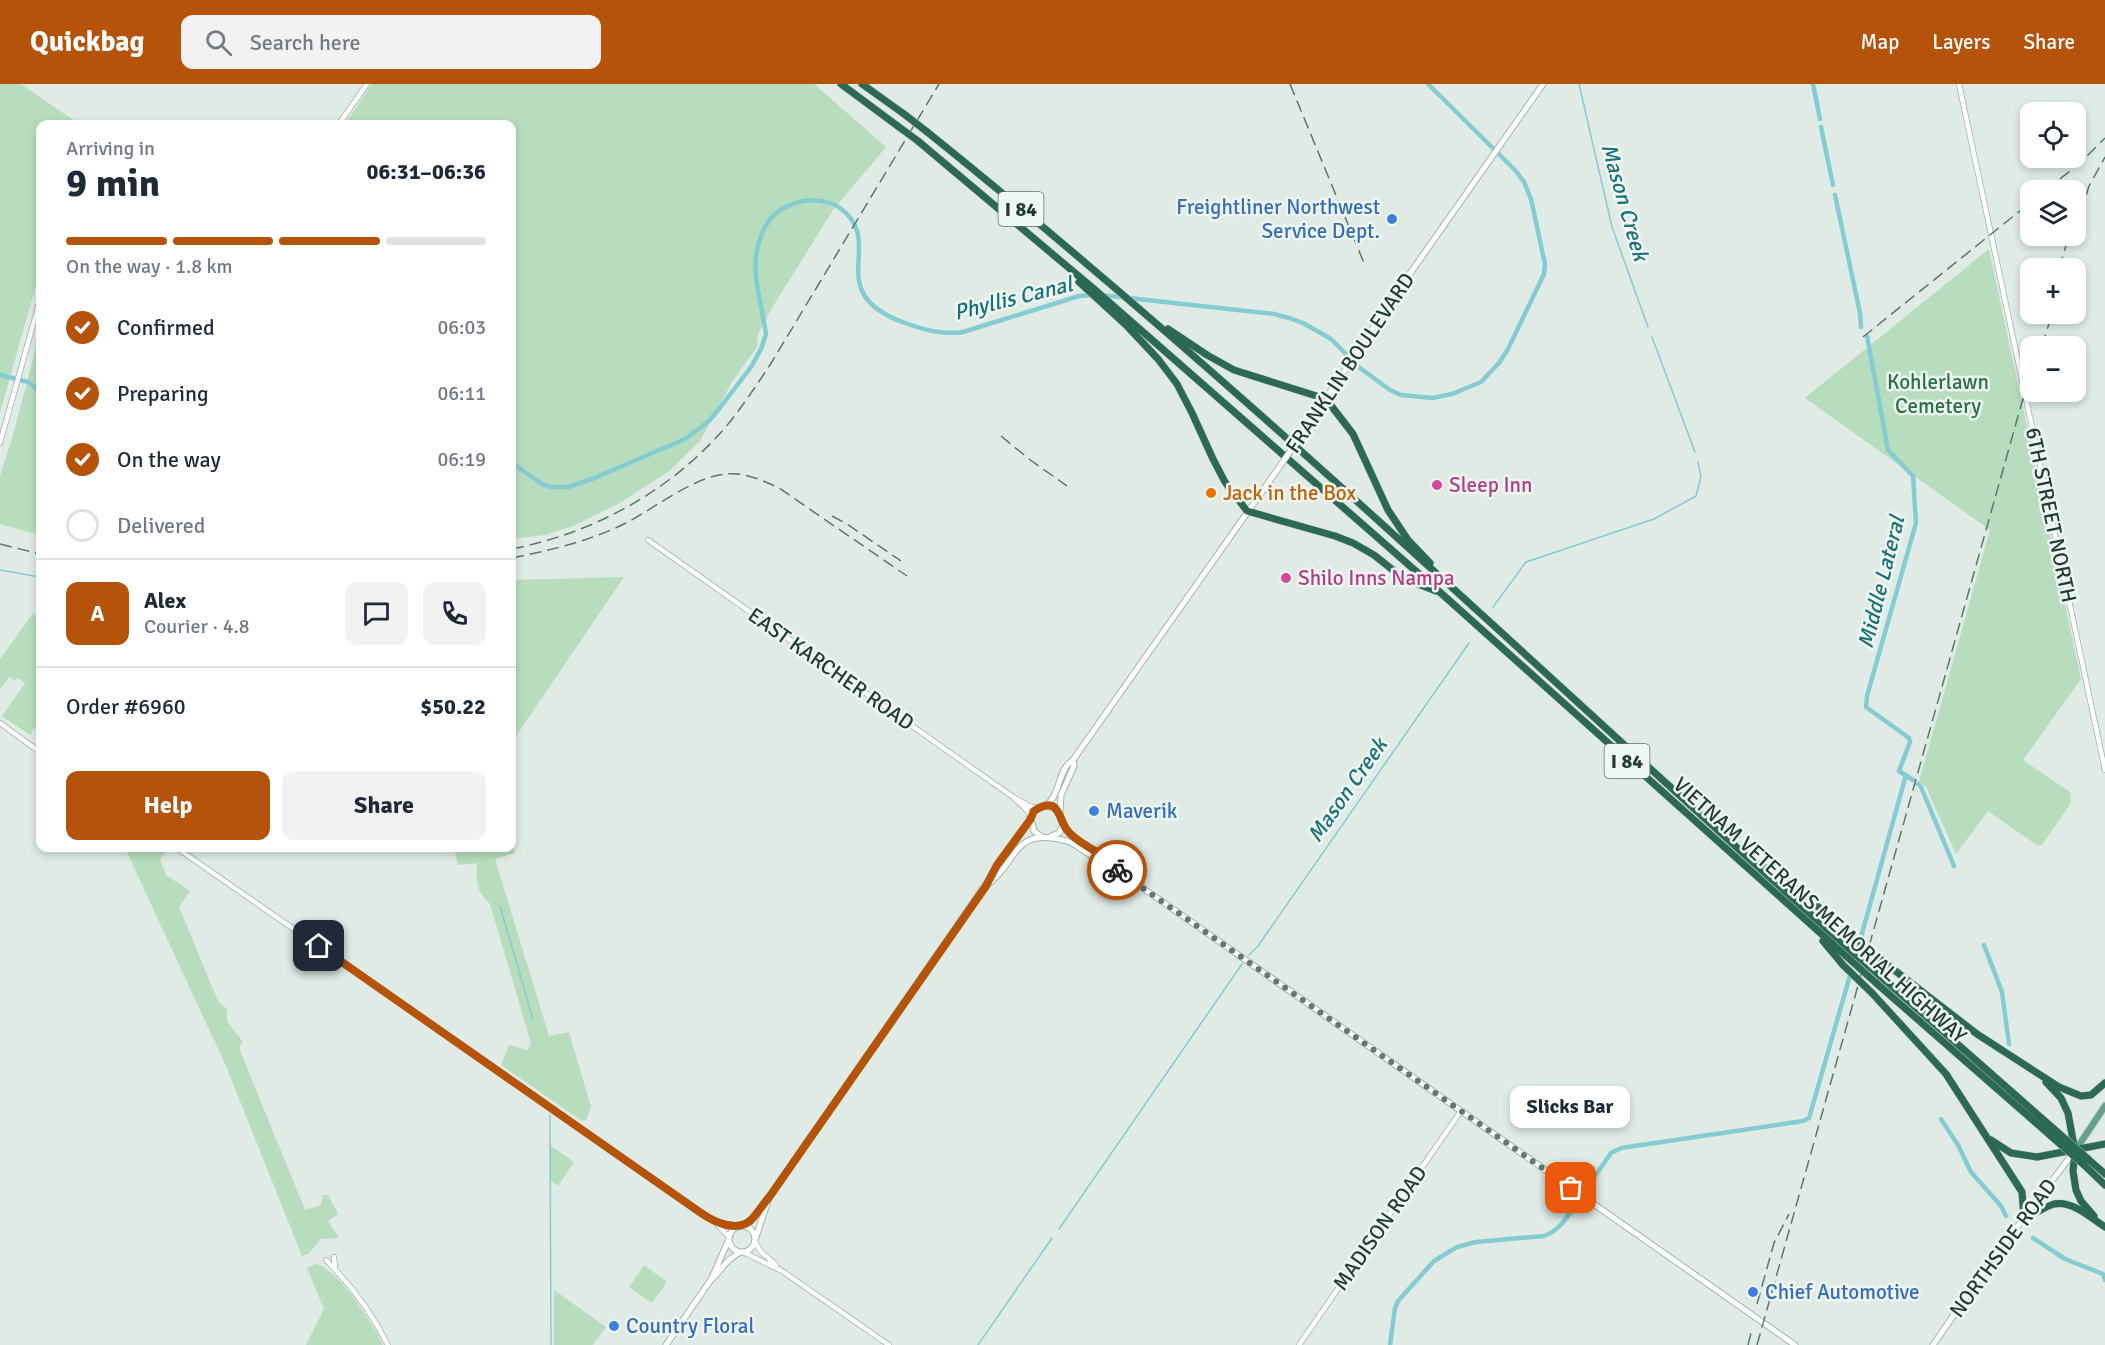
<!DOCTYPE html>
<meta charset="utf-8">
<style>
:root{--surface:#fff;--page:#f2f2f3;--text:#1f2937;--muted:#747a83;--line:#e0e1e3;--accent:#b45309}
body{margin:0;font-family:Signika,sans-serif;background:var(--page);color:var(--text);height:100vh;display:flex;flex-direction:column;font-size:22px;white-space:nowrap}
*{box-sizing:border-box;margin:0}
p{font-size:20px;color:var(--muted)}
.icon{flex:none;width:33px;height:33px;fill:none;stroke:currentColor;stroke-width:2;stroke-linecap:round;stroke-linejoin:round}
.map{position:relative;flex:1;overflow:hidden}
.sheet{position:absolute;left:36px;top:36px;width:480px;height:732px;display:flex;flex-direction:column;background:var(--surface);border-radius:12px;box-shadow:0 3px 9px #0003}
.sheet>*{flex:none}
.controls{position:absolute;left:2020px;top:18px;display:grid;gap:12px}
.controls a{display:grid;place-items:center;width:66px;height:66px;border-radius:12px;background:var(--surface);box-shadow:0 3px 9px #0003;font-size:30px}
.pin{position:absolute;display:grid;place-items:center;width:51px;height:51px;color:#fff;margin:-26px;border-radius:12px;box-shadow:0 3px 9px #0006}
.courier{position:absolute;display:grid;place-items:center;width:60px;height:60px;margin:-30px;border:4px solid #b45309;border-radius:50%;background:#fff;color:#222;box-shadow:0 2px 8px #0007}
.bubble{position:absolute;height:42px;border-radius:12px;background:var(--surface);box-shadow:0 3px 9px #0003;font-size:20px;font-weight:700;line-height:42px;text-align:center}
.headline em{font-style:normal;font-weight:700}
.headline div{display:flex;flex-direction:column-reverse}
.headline{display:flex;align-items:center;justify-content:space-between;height:102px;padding:0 30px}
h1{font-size:39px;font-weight:700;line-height:45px}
.bar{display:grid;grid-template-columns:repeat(4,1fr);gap:9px 6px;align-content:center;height:72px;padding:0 30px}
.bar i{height:8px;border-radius:4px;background:var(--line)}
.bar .active{background:var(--accent)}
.bar p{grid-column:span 4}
.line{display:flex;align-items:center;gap:15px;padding:0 30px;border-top:2px solid var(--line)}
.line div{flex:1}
.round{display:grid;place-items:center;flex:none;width:63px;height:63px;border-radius:12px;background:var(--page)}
ol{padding:0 30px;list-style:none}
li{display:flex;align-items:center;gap:18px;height:66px}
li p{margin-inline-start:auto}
li .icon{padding:6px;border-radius:50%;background:var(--accent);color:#fff;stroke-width:4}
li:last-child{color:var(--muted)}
li i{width:33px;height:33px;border:3px solid var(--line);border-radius:50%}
.primary-button{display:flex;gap:12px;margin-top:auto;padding:12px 30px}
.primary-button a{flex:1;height:69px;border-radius:12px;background:var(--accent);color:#fff;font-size:24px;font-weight:700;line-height:69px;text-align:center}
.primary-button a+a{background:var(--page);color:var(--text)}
header{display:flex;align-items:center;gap:36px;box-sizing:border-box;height:84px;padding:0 30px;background:var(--accent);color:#fff}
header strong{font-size:28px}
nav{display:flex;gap:33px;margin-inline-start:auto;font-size:21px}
.search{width:420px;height:54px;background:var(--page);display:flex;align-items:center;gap:15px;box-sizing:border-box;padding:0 21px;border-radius:12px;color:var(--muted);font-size:22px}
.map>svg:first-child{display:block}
</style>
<header>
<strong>Quickbag</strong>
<div class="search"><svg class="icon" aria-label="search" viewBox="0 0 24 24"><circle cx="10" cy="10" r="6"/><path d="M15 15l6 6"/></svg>Search here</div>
<nav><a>Map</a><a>Layers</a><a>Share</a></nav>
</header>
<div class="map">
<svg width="2105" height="1261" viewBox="0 0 2105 1261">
<rect width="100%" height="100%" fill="#dfebe4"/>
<path fill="#b7ddbe" d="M0,0H21L79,40H40V187L0,329Z
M372,0H814L886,63L833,126L775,219L758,250L757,263L732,298L700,357L669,387L620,419L573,442L545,451L512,455V40H345Z
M1989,165L2081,595L2023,676L2070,708L2071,719L2042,761H2037L1988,727L1956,770L1926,703L1919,698L1990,446L1805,314Z
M40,248V451L0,440V392L13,351Z
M624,493L512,658V496Z
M33,529L40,534V635L30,651L2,632L25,599L17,594L15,597L9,593L0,605V575Z
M512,758L515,769L495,775L549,952L569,948L591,1023L586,1036L582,1037L501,981L509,961L527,966L531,959L490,820C475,805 477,799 477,779L458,781L454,764H512Z
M125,764H168L160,775L166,791L190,807L179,823L218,917L227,925V937L243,958L239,964L305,1126L321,1121L323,1111H328L338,1130L328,1137L339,1154L321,1155L308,1170L302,1172L226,982Z
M550,1061L574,1078L558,1102L550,1096Z
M315,1180C335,1181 375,1242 383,1261H306L324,1225L307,1184Z
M644,1181L667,1198L652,1219L629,1203Z
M554,1206L606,1243L593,1261H554Z"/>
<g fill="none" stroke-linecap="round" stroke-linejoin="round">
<path stroke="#85ccd2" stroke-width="1.5" d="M1579,0L1612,143L1648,243
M1652,253L1695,368
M0,486L40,493
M1493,523L1526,478L1654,435L1696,412L1701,393L1698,378
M500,822L533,935
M1249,871L1258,862L1469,559
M550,1031L551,1261
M1059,1145L1242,880
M978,1261L1052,1154"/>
<path stroke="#85ccd2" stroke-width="4.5" d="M1813,0L1820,35
M1821,43L1833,101
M1835,111L1860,229L1861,243
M1101,211L1274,230L1289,234L1303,239L1331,255L1360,284L1390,306L1401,311L1433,314L1452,310L1481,298L1499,279L1508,265L1544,190L1545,180L1531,115L1524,98L1515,86L1428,0
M1867,252L1888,366L1913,392L1916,439L1867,612L1866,623L1909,654L1910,658L1899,687L1913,696
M0,291L28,298L40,307
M512,379L542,400L551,403H568L592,395L685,355L709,337L719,325L751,283L761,265L766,250C761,214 747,182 763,147C770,132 780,124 796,119C809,114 829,116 840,124C888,159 819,208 905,239C925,246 942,251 963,248L1079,212L1093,211
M1918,700L1921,703L1954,782
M1984,861L2002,908L2009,960
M1856,871L1906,691
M1941,1035L1958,1061L1971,1088L2001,1122L2006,1132
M1584,1108L1611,1069L1621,1064L1803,1037L1809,1034L1851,888
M2033,1154L2065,1175L2103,1190L2105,1196
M1390,1261L1395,1224L1398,1217L1434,1177L1457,1163L1476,1158L1544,1152C1561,1146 1570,1129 1579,1115"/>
<g stroke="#a2b3ab" stroke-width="6">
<path id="tertiary" d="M1959,0L2105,686
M339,40L367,0
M0,359L40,216
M648,456L1013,713L1029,722L1038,724
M0,639L40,668
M1013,713L1027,726L1030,732
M177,764L714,1137L729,1153
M716,1138L738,1142
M755,1158L761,1168L776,1181
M743,1168L782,1187L889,1261
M334,1173L335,1184
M326,1176C350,1200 373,1231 388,1261
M1299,1261L1461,1027"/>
</g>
<g stroke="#9eb7ab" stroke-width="7">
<path id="secondary" d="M1303,349L1395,211L1543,0
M1045,722C1061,712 1057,686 1073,676L1273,392
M1060,728L1061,711L1074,682L1073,676
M1042,753L1034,747L1030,732C1035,724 1043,721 1052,723C1063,729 1061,740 1069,749L1130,795L1795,1261
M1050,753L1060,748L1063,740
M987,801C1020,777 1011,742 1067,757C1079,761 1088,773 1101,774
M740,1142L752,1136L770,1112L1030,736
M729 1155a13 13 0 1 1 26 0a13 13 0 1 1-26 0Z
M756,1153L769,1114
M711,1196L729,1155
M666,1261L710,1197C721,1187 727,1174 741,1168
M1933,1261L1992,1176L2073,1069"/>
</g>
<g stroke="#c1c8c5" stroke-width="8">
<path id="primary" d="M2075,1067L2105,1022"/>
</g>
<g stroke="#c1c8c5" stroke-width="8">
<path id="motorway" d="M841,0L899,43
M862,0L904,30
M926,47C1246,304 1542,590 1847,863
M918,57L1094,205L1442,510L1846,872
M1079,198L1127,242L1158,275L1177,300L1192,329L1213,375L1225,398L1247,427L1335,452L1353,459L1374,471L1403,494L1436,507
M1168,245L1207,271L1234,286L1326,315L1353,350L1388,426L1408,456L1430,479
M1758,780L1776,788L1852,851
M1823,857L1843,881
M1880,875L1977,950L2059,1003L2081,1012L2091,1011L2105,999
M1878,890L2055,1046
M1875,898L2051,1052
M1872,909L1946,990L2022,1108L2024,1134C2034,1131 2044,1123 2054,1120C2072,1116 2091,1134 2105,1143
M2046,998L2061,1014L2068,1029L2075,1067L2073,1087L2076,1106L2081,1117L2094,1132
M1991,1056L2011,1069L2037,1073L2105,1060
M2088,1075L2105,1090
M2083,1080L2105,1101"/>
</g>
<use href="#tertiary" stroke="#fff" stroke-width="4.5"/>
<use href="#secondary" stroke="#fff" stroke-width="5"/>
<use href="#primary" stroke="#62a18c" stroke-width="6"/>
<use href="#motorway" stroke="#2b6856" stroke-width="7"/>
<path stroke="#5a776c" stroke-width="1.5" stroke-dasharray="12 6" stroke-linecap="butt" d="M1290,0L1364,179
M2046,106L2080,79L2105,54
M2076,145L2089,102L2105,73
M2059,184L2069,152
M1863,253L2031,118
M2042,262L2052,230
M1001,352L1029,375L1067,402
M832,432L847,440L901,477
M0,460L40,470
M512,465C598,448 678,403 733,334C746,317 758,299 770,281L939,0
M512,474C551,466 590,457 626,439C655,424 693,393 726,390C744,388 762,396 779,404L907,492
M1757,1220L1774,1159L1789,1130
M1748,1261L1751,1249
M1757,1261L2031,286"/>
<g stroke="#9eb7ab" stroke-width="7" stroke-linecap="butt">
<path id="secondary-bridge" d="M1273,392L1303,349"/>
</g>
<g stroke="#c1c8c5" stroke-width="8" stroke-linecap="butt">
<path id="motorway-bridge" d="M904,30L926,47
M899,43L918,57
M1852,851L1880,875
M1847,863L1878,890
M1846,872L1875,898
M1843,881L1872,909
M2055,1046L2088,1075
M2051,1052L2083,1080"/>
</g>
<use href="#secondary-bridge" stroke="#fff" stroke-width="5"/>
<use href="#motorway-bridge" stroke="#2b6856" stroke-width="7"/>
</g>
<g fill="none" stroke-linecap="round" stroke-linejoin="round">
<path stroke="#637970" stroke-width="6" stroke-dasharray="0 10.8" d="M1117,786L1571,1104"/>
<path stroke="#b45309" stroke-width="8" d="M319,862L701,1129C714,1138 737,1149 751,1136C758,1129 763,1120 770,1112L986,802L997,781L1030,736L1034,727C1060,710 1058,735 1067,746C1074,756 1088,762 1098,769L1101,774L1117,786"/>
</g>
<g fill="#3f7fe0" stroke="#eff7f3" stroke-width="2">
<circle cx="1392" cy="135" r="6"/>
<circle cx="1094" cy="727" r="6"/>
<circle cx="1753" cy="1208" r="6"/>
<circle cx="614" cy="1242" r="6"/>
</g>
<g fill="#d1479c" stroke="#eff7f3" stroke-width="2">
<circle cx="1437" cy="401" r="6"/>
<circle cx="1286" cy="494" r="6"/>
</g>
<circle fill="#e8710a" stroke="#eff7f3" stroke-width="2" cx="1211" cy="409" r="6"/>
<g text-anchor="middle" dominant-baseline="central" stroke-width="5" stroke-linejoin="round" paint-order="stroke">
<g fill="#eff7f3" stroke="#5e736b" stroke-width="1.5">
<rect x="998.5" y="108" width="45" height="34" rx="4.5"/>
<rect x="1604.5" y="660" width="45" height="34" rx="4.5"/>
</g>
<g font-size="20" font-weight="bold" fill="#203b31">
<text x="1021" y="125">I 84</text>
<text x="1627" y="677">I 84</text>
</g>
<g font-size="21" fill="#366cbe" stroke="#eff7f3" text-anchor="start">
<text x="1380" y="123" text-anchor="end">Freightliner Northwest<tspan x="1380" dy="24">Service Dept.</tspan></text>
<text x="1106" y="727">Maverik</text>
<text x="1765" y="1208">Chief Automotive</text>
<text x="626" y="1242">Country Floral</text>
</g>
<g font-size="21" fill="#203b31" stroke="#eff7f3">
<text transform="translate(1350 279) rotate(-56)">FRANKLIN BOULEVARD</text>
<text transform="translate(2051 431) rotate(78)">6TH STREET NORTH</text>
<text transform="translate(831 585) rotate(35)">EAST KARCHER ROAD</text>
<text transform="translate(1820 826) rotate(42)">VIETNAM VETERANS MEMORIAL HIGHWAY</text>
<text transform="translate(1380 1144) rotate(-55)">MADISON ROAD</text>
<text transform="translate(2003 1164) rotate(-54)">NORTHSIDE ROAD</text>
</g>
<g font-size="21" fill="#29723f" stroke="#eff7f3">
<text x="1938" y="298">Kohlerlawn<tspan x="1938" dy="24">Cemetery</tspan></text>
</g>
<g font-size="21" fill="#b23c85" stroke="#eff7f3" text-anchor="start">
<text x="1449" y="401">Sleep Inn</text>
<text x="1298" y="494">Shilo Inns Nampa</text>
</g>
<g font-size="21" fill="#c56008" stroke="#eff7f3" text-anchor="start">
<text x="1223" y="409">Jack in the Box</text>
</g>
<g font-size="22" font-style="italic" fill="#197078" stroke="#eff7f3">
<text transform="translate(1625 118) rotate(74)">Mason Creek</text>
<text transform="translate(1013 214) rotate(-14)">Phyllis Canal</text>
<text transform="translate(1881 498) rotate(-76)">Middle Lateral</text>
<text transform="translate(1347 706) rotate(-55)">Mason Creek</text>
</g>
</g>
</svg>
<div class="controls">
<a><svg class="icon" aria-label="locate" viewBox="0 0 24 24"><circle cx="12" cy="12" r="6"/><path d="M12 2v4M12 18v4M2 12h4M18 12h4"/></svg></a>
<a><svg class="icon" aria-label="layers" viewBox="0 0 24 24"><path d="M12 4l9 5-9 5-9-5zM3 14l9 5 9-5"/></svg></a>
<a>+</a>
<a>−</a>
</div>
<div class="pin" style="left:1571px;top:1104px;background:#ea580c"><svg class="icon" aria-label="bag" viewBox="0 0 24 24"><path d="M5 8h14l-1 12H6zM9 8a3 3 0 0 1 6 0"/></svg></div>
<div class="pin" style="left:319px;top:862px;background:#1f2937"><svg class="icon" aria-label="home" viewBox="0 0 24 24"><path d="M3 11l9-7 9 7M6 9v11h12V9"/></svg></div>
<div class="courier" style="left:1117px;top:786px"><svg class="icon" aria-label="bike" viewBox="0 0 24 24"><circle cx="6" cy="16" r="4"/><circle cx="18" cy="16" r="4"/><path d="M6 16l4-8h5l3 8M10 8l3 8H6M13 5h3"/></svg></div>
<div class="bubble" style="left:1510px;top:1002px;width:120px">Slicks Bar</div>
<section class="sheet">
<div class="headline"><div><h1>9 min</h1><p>Arriving in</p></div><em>06:31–06:36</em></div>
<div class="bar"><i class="active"></i><i class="active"></i><i class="active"></i><i></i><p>On the way · 1.8 km</p></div>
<ol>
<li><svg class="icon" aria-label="check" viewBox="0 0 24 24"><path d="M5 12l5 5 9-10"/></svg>Confirmed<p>06:03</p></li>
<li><svg class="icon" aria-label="check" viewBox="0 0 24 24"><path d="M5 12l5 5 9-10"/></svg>Preparing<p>06:11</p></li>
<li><svg class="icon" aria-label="check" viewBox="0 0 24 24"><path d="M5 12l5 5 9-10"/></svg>On the way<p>06:19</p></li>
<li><i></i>Delivered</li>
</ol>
<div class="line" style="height:108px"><b class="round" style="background:var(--accent);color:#fff">A</b><div><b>Alex</b><p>Courier · 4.8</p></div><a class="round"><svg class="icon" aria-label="chat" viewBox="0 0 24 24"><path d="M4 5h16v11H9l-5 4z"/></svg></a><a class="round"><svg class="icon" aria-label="phone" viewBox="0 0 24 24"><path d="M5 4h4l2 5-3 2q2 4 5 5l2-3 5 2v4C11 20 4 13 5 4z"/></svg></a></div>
<div class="line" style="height:78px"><div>Order #6960</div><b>$50.22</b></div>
<div class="primary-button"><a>Help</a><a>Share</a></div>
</section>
</div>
